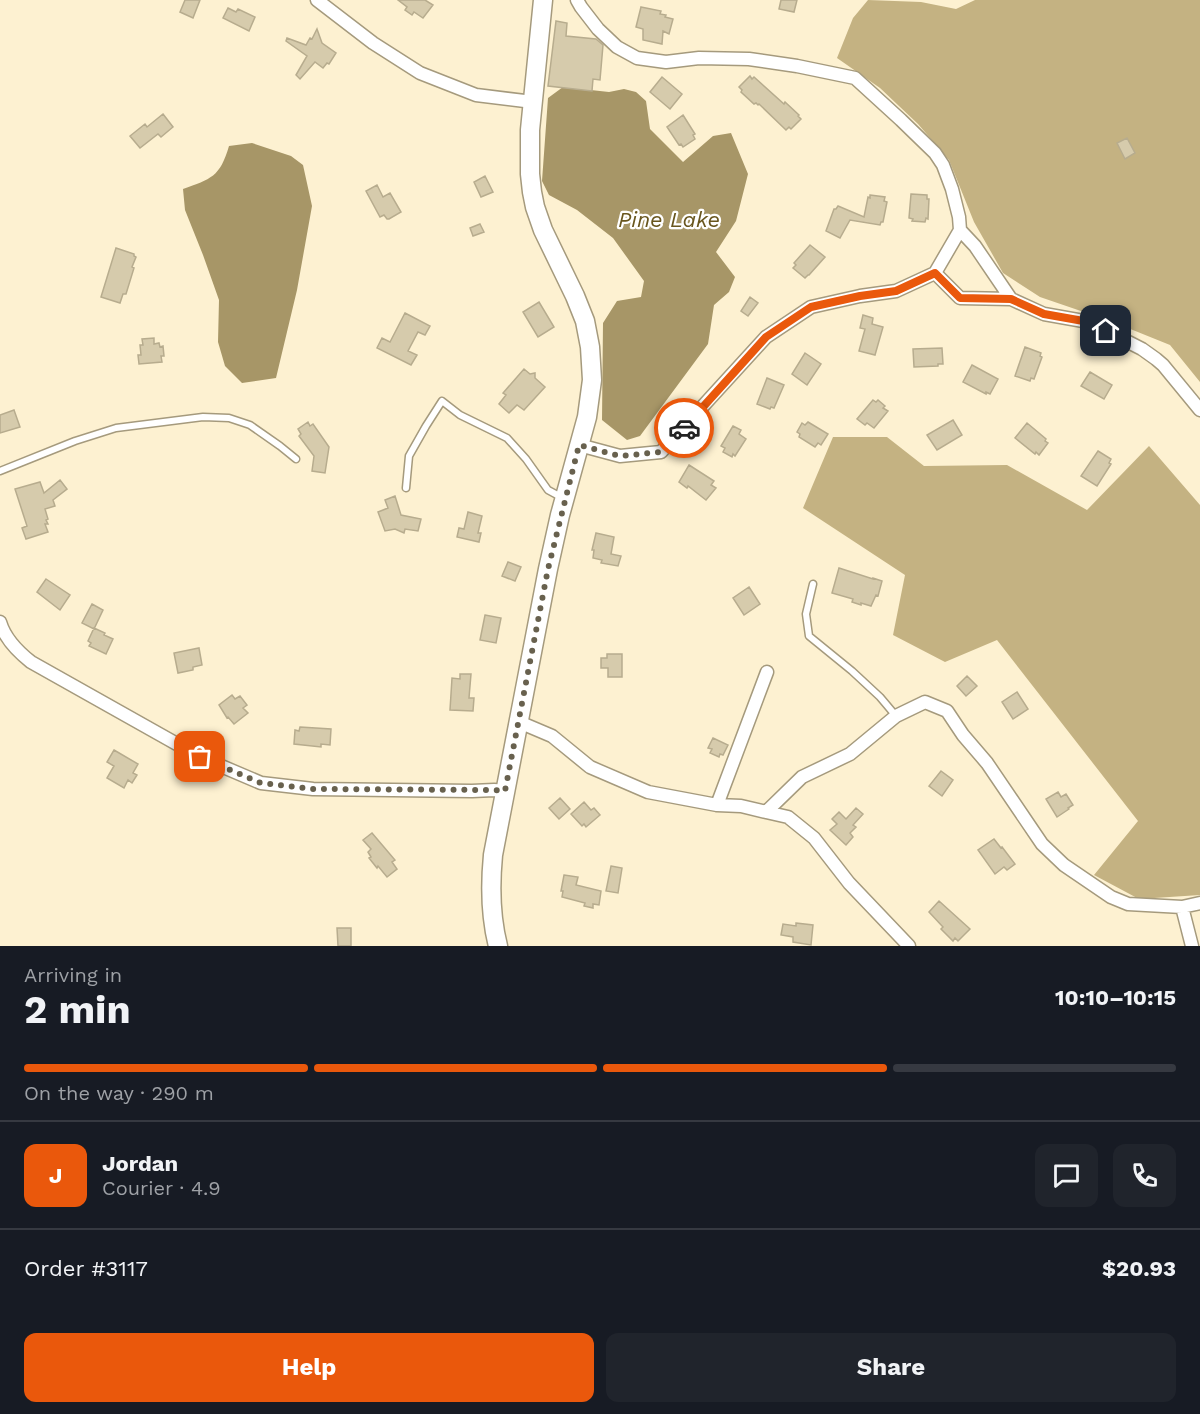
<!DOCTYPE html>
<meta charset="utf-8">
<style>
:root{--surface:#171b24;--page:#20242c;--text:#f1f3f6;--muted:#9ea1a6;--line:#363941;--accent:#ea580c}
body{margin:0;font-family:"Work Sans",sans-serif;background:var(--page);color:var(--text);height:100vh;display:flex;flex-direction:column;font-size:22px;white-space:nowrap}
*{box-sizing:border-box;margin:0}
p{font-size:20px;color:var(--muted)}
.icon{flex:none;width:33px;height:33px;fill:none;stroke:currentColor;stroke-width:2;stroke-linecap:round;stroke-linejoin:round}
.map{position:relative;height:946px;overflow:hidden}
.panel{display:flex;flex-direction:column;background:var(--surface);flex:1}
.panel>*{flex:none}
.pin{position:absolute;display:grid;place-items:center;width:51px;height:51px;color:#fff;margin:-26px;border-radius:12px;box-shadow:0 3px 9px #0006}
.courier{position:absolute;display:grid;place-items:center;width:60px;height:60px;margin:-30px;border:4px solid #ea580c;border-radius:50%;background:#fff;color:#222;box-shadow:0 2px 8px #0007}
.head em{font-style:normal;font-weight:700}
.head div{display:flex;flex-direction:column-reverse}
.head{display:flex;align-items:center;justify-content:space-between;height:102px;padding:0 24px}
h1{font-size:39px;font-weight:700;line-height:45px}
.bar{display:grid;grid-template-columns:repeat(4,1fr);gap:9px 6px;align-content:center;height:72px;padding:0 24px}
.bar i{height:8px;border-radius:4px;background:var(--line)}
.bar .current{background:var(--accent)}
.bar p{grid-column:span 4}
.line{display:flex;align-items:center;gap:15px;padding:0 24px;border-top:2px solid var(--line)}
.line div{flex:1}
.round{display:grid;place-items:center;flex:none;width:63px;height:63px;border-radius:12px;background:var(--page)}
.cta{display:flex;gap:12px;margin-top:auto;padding:12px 24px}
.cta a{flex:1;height:69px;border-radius:12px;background:var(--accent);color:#fff;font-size:24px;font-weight:700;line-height:69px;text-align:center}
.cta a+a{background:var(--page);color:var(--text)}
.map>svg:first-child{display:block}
</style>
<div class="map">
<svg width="1200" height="946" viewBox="0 0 1200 946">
<rect width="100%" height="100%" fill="#fdf1d1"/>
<path fill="#c4b282" d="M868,0L921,2L956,9L975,0H1200V382L1170,345L1113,322L1040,297L1003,273L974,222L949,160L918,124L880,88L837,58L853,18Z
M833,437H887L924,466L1007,465L1087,510L1149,446L1200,505V895L1139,899L1094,875L1138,821L997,640L945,662L893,635L905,575L803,508Z"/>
<path fill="#a79667" d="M563,87L609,92L624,89L636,92L646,101L650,129L683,162L713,136L731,133L748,174L736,221L716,252L735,277L729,292L714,305L708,344L640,436L627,440L602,420L603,323L617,301L641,297L644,281L613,238L577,210L549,195L542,181L548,98Z
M252,143L291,156L303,165L312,206L297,290L276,378L242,383L225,366L218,342L219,300L203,255L185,210L183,189C211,179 220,177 229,146Z"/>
<path fill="#d6cbac" stroke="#b7ac8e" stroke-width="1.5" d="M185,0H200L193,18L180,12Z
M398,0H425L433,5L423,18L414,12L412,15L405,10L407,7Z
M781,0H797L794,12L779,9Z
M641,7L661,11L660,14L666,15L665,17L673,19L669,34L663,31L662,44L643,40V29L636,27Z
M228,8L236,12L238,9L255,17L249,31L223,18Z
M556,21L567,23L566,36L596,39L603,45L600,80L593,79L592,91L548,86Z
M317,29L322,43L336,53L329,64L327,63L323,68L315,62L300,79L296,75L307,56L286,41L287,38L306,45L310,38L312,39Z
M750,76L752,79L754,77L784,104L785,102L799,115L798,116L801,119L791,129L789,127L786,130L759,104L758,105L756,103L754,104L741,92L742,90L739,87Z
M662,77L682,94L670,109L650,92Z
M163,114L173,127L161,137L158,134L140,148L130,136L145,124L147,127Z
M683,115L695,134L693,135L695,139L683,147L681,144L679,145L667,127Z
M1127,138L1135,153L1125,159L1117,143Z
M485,176L493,192L481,197L474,182Z
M377,185L383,197L390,193L401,212L389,219H387L384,215L380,217L366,191Z
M911,194L927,195V199H929L928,219L926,218L925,222L912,221L913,219L909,218Z
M870,195L885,197L884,201L887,202L883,222H881L880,225L850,220L840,238L826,231L834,209H836L838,206L864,217L868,197L870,198Z
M480,224L484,232L473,236L470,228Z
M810,245L825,257L809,275H808L805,278L793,268L796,265L794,263Z
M116,248L134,254V256L136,257L132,267L134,268L126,294H123L120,303L101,297Z
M750,297L758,303L748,316L741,311Z
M539,302L554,327L538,337L523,312Z
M405,313L430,326L425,335L418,332L408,351L417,355L411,365L377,348L382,338L390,342Z
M863,315L873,318L872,324L883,327L875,355L859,351L865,329L860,328Z
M154,338V344L159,343L160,347L163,346L164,356H161L162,362L139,364L138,355H141L140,345H143L142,339Z
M1025,347L1041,353L1040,356L1042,357L1034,379L1031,378L1030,381L1015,376Z
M942,348L943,364H938V366L914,367L913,349Z
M805,353L821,364L807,385L792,374Z
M972,365L998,379L990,394L986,392V394L963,382Z
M524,369L530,374L535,373V378L545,387L524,410L517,405L509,413L499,404L506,395L503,393Z
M1090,372L1112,385L1104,399L1081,386Z
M767,378L784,385L774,408L771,407L770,409L757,404Z
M873,400L876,402L878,400L885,406L883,408L888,411L874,428L867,423L865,425L857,419Z
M14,410L20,427L0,433V415Z
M953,420L962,435L937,450L927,435Z
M308,422L310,426L313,424L329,447L325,473L312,471L314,456L299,436L301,434L298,429Z
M808,422L828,434L821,445L818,443L815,447L799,437L800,434L797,432L802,423L805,425Z
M1027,423L1046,439L1045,441L1048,443L1039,455L1036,452L1035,454L1015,438Z
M733,426L741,430L739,434L746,439L735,456L733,454L732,457L723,452L725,448L721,446Z
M1098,451L1111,459L1109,463L1111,464L1097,486L1081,476Z
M689,465L714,481L711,485L716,488L706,500L688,486L687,488L679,482Z
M60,480L67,489L53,500L55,506L45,509L48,519L46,520L48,524H45L48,532L26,539L22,528L27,526L15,489L40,482L44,493Z
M395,496L401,515L421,519L418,531L405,529L404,533L395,529L385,531L378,512L388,508L385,500Z
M468,512L482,516L478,533H481L479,542L457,537L459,528L464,529Z
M596,533L614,537L611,554L621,556L618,566L601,563L602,560L593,558L594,550H592Z
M508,562L521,567L515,581L502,576Z
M839,568L873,579V578L882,581L878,596L876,595L871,606L861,603V605L852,602L853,599L832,593Z
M46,579L70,595L60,610L37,592Z
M749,587L760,604L744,615L733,598Z
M92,604L103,610L94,629L82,623Z
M485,615L501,618L496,643L480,640Z
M94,628L105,633L104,635L113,639L106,654L89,646L91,643L88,641Z
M199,648L202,665L193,667V670L178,673L174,653Z
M607,654H622V677H608V668H601V658H607Z
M460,674H471L469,698H474L473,711L450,710L452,678L460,679Z
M967,676L977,686L966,696L957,686Z
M1017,692L1028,709L1013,719L1002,702Z
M232,695L235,699L240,696L247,705L243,708L248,713L234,724L228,717L227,718L219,705Z
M300,727L331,729L330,745L321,744V747L294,744L295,730L299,731Z
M713,738L728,745L723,755L720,754L719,757L710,753L712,749L708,748Z
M114,750L138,764L133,773L137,775L132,783L128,780L124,788L107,778L114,766L107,762Z
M941,771L953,780L942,796L929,786Z
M1058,792L1061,797L1066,794L1073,805L1068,808L1069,809L1057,817L1046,799Z
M560,798L570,809L559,819L549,808Z
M584,802L591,810L594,808L600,815L586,827L584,824L582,826L571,814Z
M856,808L863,814L853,825L856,827L850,833L853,837L846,845L830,830L837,824L832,819L839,812L846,819Z
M372,833L395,860L392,862L397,869L387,877L378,866L377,868L369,858L371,857L368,852L371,849L363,840Z
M994,839L1001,848L1002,847L1015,864L1007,870L1004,867L995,874L978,850Z
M611,866L622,868L618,893L606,891Z
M564,875L578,877L576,885L601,891L599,905L593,904V908L584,906L585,903L562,897L563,891H561Z
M939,901L970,929L958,941L955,938L953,941L941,929L943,927L929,912Z
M796,923L813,925L811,945L793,942V937L781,935L783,924L796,926Z
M337,928H351V946H338Z"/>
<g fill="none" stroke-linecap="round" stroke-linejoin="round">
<g stroke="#a59a7d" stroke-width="9">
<path id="lane" d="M0,471L75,441L116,428L203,417L229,418L250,425L280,446L296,459
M406,488L409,456L426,426L442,401L460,415L507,438L526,459L548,490L561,497
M813,584L806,614L809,636L852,671L880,697L896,716"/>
</g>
<g stroke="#a59a7d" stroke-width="15">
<path id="street" d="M317,0L373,43L420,73L476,95L533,102
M577,0L581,7L598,29L617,47L637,58L666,62L699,58L749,59L797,66L855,78L901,120L935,153L943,165L952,189L959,217L960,230L975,246L1011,299
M935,273L960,230
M579,445L620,456L661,452L766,337L811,307L860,296L896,291L935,273L960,298L1011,299L1044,314L1089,322L1142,349L1156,359L1163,365L1200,410
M0,622C5,639 17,651 31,662L200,757L261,783L313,789L472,791L494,790L505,791
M519,722L552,736L590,767L648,792L717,805L741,806L766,812L802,777L850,754L896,716L925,702L947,711L963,735L987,763L1042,844L1064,865L1111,897L1128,904L1182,907L1200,903
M717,805L767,672
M766,812L788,817L814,838L849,883L909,946
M1182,907L1192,946"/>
</g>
<g stroke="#a59a7d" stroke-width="21">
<path id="secondary" d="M498,946C490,915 490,886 493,855L548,569L560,515L587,417L592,380L590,347L585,321L575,296L543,230L535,207L532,192L530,174V130L543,0"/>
</g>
<use href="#lane" stroke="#fff" stroke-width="6"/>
<use href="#street" stroke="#fff" stroke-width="12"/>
<use href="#secondary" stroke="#fff" stroke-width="18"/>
</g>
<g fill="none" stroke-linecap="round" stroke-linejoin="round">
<path stroke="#68614e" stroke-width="6" stroke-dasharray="0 10.8" d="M200,757L261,783L313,789L494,790L505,791L548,569L579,445L620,456L661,452L684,428"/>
<path stroke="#ea580c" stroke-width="8" d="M684,428L766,337L811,307L860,296L896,291L935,273L960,298L1011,299L1044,314L1089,322L1106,331"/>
</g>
<g text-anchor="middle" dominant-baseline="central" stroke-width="4.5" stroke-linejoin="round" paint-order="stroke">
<g font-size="22" font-style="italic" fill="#69561e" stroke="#fff">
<text x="669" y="219">Pine Lake</text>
</g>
</g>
</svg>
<div class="pin" style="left:200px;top:757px;background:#ea580c"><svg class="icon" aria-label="bag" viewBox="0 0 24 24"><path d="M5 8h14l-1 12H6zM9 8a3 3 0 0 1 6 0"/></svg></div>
<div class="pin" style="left:1106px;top:331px;background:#1f2937"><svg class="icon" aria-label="home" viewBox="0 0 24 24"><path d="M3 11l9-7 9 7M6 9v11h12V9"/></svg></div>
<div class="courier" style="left:684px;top:428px"><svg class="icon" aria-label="car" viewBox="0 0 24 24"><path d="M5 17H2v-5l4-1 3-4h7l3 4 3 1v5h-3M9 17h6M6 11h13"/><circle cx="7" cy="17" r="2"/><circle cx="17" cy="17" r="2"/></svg></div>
</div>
<section class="panel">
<div class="head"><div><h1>2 min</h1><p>Arriving in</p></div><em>10:10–10:15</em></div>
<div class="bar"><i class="current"></i><i class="current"></i><i class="current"></i><i></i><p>On the way · 290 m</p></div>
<div class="line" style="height:108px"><b class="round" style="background:var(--accent);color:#fff">J</b><div><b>Jordan</b><p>Courier · 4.9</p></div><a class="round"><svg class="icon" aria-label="chat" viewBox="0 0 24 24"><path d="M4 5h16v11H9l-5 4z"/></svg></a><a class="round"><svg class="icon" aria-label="phone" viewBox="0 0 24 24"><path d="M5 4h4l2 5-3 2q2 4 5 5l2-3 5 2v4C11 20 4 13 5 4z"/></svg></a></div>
<div class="line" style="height:78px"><div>Order #3117</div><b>$20.93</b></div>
<div class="cta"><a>Help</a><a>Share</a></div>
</section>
